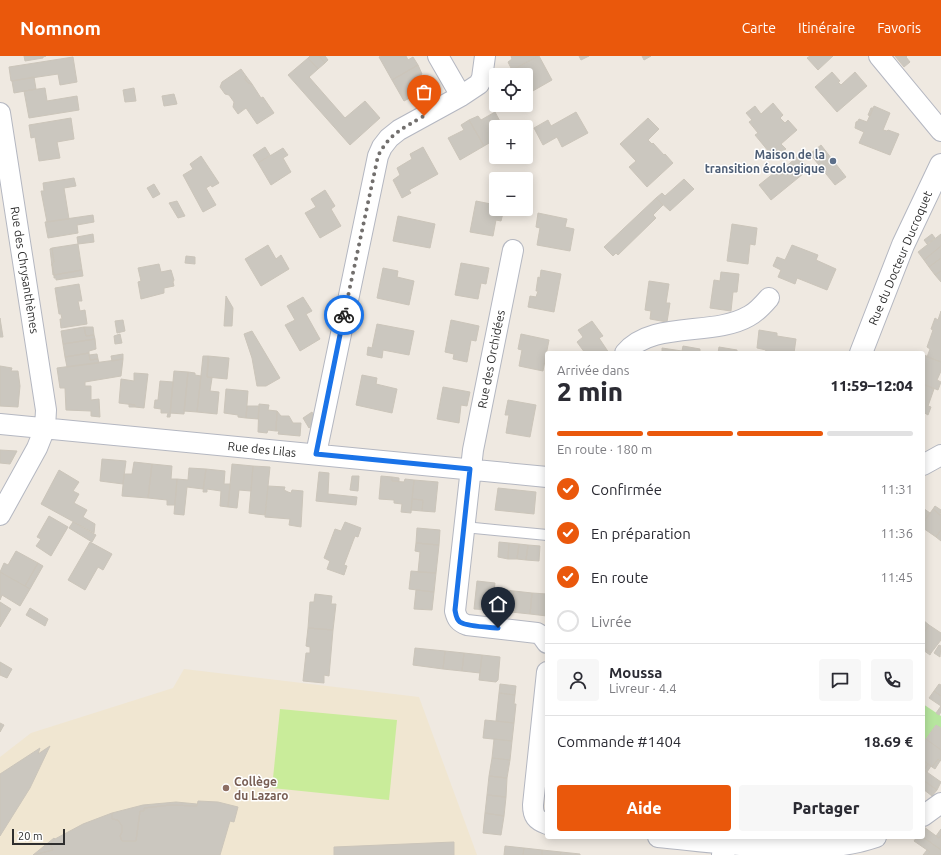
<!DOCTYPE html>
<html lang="fr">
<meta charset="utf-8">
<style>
:root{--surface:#fff;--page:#f7f7f7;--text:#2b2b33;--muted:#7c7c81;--line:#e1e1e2;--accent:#ea580c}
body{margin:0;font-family:Ubuntu,sans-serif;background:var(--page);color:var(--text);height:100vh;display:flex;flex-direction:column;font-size:15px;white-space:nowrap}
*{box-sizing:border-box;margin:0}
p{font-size:13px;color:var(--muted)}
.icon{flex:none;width:22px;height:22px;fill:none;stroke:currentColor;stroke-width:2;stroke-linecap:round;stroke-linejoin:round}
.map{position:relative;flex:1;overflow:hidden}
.details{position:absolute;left:545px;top:295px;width:380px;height:488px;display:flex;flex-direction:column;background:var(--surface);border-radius:4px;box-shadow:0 2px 10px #0003}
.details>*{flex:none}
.tools{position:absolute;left:489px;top:12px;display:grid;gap:8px}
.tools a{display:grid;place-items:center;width:44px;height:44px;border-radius:4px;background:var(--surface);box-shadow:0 2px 10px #0003;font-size:20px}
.scale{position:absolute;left:12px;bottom:10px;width:53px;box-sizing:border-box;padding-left:4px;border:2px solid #2e2e2e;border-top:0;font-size:11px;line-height:14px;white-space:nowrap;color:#2e2e2e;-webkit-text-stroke:3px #fff;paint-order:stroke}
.pin{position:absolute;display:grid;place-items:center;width:34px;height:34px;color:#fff;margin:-41px -17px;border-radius:50% 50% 50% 0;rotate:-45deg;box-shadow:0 0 4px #0007}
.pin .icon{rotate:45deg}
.courier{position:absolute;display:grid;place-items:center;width:40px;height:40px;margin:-20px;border:3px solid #1a73e8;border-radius:50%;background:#fff;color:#222;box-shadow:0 1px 5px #0007}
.overview em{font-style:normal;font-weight:800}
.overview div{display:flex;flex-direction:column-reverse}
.overview{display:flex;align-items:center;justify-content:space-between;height:68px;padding:0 12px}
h1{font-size:26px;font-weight:800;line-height:30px}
.bar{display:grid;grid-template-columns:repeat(4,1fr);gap:6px 4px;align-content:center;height:48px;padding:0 12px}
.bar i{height:5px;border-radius:3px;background:var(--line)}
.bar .selected{background:var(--accent)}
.bar p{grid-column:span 4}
.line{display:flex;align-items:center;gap:10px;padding:0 12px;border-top:1px solid var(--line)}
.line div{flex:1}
.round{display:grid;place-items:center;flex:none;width:42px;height:42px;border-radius:4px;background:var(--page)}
ol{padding:0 12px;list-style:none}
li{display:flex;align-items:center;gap:12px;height:44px}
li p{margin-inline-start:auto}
li .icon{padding:4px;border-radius:50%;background:var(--accent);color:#fff;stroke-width:4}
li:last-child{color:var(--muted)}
li i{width:22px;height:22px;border:2px solid var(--line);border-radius:50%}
.action{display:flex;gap:8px;margin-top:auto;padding:8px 12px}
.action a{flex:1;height:46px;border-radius:4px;background:var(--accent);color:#fff;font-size:16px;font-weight:800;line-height:46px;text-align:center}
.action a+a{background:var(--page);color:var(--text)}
header{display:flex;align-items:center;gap:24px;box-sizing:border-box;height:56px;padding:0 20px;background:var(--accent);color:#fff}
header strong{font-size:19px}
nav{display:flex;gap:22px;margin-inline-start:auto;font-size:14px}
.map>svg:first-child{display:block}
</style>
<header>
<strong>Nomnom</strong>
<nav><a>Carte</a><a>Itinéraire</a><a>Favoris</a></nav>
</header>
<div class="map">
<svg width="941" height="799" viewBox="0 0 941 799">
<rect width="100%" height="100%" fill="#efe9e1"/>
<path fill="#f0e6d1" d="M184,613L419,641L477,799H0V701L31,677L173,632Z"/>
<path fill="#b6e59e" d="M923,648L941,660V672L936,669L923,687Z"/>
<path fill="#c9ec9a" d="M280,653L397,664L389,744L272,732Z"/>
<path fill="#cbc7bf" stroke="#cbc5ba" d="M24,0H46L43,1V2L25,5Z
M310,0H319L325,7L318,13L308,2Z
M319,0H325L328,4L325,7Z
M381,0H406L408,4L413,1L418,9L392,24L379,1Z
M511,0H538L512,14L508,6L512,3Z
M539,0L552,24L531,36L526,28V19H515L512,14Z
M579,0H589L581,4Z
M642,0H651L644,4Z
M810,0H833L818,14L807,2Z
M895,0H907L906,1L910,6L904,11Z
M73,1L77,26L60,29L58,18L11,25L9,11Z
M308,2L318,13L309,21L345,62L365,45L380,62L350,89L288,19Z
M418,9L422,18L418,20L425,34L404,45L392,24Z
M241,13L246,20L245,23L248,27L252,28L261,42L263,41L274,57L257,68L246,52L238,58L233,51L234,46L229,39L225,38L220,31L222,26Z
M832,16L840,25L838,26L841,29L855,16L867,30L837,56L815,31Z
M246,20L252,28L248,27L245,23Z
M34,21L36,33L14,37L12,25Z
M45,32L47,45L77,40L79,54L29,62L24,35Z
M134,32L136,45L125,46L123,34Z
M174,38L177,48L164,50L162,40Z
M773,47L783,59L780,62L785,67L788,64L797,74L781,88L786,93L774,102L755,79L758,77L749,66L752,64L746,57L755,50L761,58Z
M874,50L890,57L883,74L887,75L888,74L899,78L890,99L859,87L864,76L855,72L856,66L858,65L859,63L867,66Z
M871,52H873L870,60L868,59Z
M495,56L503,71H496V83L484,90L469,64L478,60L481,64Z
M576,56L588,77L562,91L557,81L543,89L534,72L548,64L551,70Z
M71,62L74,83L57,86L60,102L39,105L35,81L31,82L29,69Z
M648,62L659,73L648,84L652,88L653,87L664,99L665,98L673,107L647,131L629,111L636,105L620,88Z
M469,64L484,90L460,104L448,82L464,74L461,69Z
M821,89L846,121L835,129L810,98Z
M265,91L270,99L258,107L253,99Z
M423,91L438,118L409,134L411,137L402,142L393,124L400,119L397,112L412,103L410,98Z
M283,92L288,99L283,102L291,116L271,129L258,107Z
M201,100L219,127L212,131L211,129L206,132L216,149L203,156L183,119L193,113L190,108Z
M798,100L809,113L771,144L759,129L774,117V118L780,114L781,115Z
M74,122L76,130L64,132L69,163L47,166L41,135H44L43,127Z
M684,123L694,133L670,155L656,142L662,137L665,140Z
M154,128L160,138L153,142L147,132Z
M325,134L335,150L331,153L341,170L320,182L305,157L316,151L311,143Z
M656,142L663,149L653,159L656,162L618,199L616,197L613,200L604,191Z
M177,145L185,160L178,162L169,147Z
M476,145L496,149V153H504L501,165L496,164L493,180L470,176Z
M538,157L567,163L565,171L574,173L570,195L537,189L540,172L536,171Z
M93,159L94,166L77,169L78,177L48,182L45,166Z
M398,160L435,168L430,192L393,185Z
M732,168L757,172L755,189L750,188L748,208L727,205Z
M93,178L94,186L78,188L77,181Z
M932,178L935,182L927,188L924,184Z
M941,178V190L924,204L918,196Z
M78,188L82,214L54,219L52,208L54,206L52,192Z
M268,189L276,203L281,199L289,213L261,230L245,203Z
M792,189L818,199L816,204L836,213L827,234L797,222L795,228L778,221L781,214L773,210L777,201L785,204Z
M941,190V202L929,211L924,204Z
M52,192L54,206L52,208L54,219H53L50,193Z
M186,200L195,201V208L185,207Z
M941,202V215L935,219L929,211Z
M461,207L489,212L486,228L481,227L478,243L455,239Z
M159,208L161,216L171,214L174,224L173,226L174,230L164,232V237L141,243L138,226L141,225L138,212Z
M383,212L398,215L397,221L414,225L409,249L377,242Z
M82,214L83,220L56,224V222H54V219Z
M541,214L561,218L554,256L528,251L530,240L536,241L538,235H536L538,221L540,222Z
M941,215V226L935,219Z
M721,216L739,218L737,236H733L731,255L710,252L714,224L720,225Z
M649,225L669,228L666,247H670L667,266L650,263L651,255L645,254Z
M79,228L82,245H78L80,255L85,254L87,268L61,272L60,263H62L61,258H59L55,232Z
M226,240L233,252L232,270H224Z
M303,241L312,255L306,258L320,283L300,295L285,269L295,264L287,250Z
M941,255V306L927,301L930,293L927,291L933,274L931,273L935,262L938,264Z
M0,262L3,281H0Z
M123,264L125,275L117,277L115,265Z
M451,264L479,270L476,285L471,284L467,306L453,303L454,298L445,296Z
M592,265L603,280L599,282L609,297H585L577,286L583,281L578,274Z
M377,268L414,275L409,299L383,294L382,302L367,299L368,291L372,292Z
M84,271H93L94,279L86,280Z
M84,271L86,280L94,279L95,283L63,288L61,275Z
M759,274L777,277V280L796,283L794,297H765L766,294L757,292Z
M252,275L280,322L266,330H257L252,302L244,278Z
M120,278L122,287L115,288L114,280Z
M521,278L549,284L543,315L519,310L522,294L518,293Z
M95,283L96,293L89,295V297L65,301L63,288Z
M683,290L700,293V297H662V292L682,295Z
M719,291L737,294V297H718Z
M89,297L90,304L98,303L99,307L67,311L65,301Z
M97,298L98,303L90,304L89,299Z
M123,298V303L112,305L111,300Z
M924,299L941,306V315L937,324L941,326L938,334L923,328Z
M203,300H208V303H209L207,321L212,322L210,335L219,336L217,358L197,356Z
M208,300L229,302L227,323L207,321Z
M123,303L121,320L85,326V330H91V344L99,343L100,361L91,360V355L66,354L65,332H60L57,312Z
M0,310L12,312L11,315H18L20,330L18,351L0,350Z
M174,315L188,316L184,358L170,357Z
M188,316L195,317V319L201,320L197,356L184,355Z
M134,317L148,318L144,352L135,351V349L119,347L121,323L134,325Z
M362,319L377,322L376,328L397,333L392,357L356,349Z
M160,325L173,326L170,361H167L168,357H161V353L154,352L155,344H158Z
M923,328L934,333L928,350L931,351L928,359L923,356Z
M443,331L470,336L467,350L461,349L459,367L437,363Z
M226,333L248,335L246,362L238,361V359L224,357Z
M508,344L536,349L530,381L506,377L509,359H505Z
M129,348L135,349V351H129Z
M259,348L269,349L268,354L277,355L276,375L268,374L267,377L258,376Z
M247,350H259L258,363L246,362Z
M277,355L281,360H289L293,367H301L300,380L278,378L279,375H276Z
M312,356L317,366L309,372L303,362Z
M0,394L17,395L10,408L0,407Z
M102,403L126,405L123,428L100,425Z
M134,406L152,408L148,442L122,440L124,418H132Z
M152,408L172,410L171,423H177L175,449H167V444L148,442Z
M232,408L253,410L251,435L239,434L237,452L228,451Z
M253,410L270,411L265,459L249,457Z
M189,412L206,413L203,433L187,431L184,459L174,458L177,423L188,424Z
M206,413L225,415L224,428H230L228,451L220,450L221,435L207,433V436H203Z
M59,414L79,426L73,435L79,438L74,447L87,454L83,461L95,468L94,477L41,448Z
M319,416L329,417L328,438L357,441L356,449L316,445Z
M352,420H359L358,435L350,434Z
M381,420L392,421V425L404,426L405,423L414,424L411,457L401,456L402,448L394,447V444L379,443Z
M392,421L399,422V425H392Z
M414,424L438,426L435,456L422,455L423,444L412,443Z
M268,430L285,431L284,434L288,436L291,437L292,434L303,435L301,471L289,469L290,463L265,461Z
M498,432L536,436L534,458L495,454Z
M412,443L423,444L422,455L411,454Z
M935,450L941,454L940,459L933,453Z
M923,452L930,457L923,467Z
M933,453L940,459L941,458V474L936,481L923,472V467Z
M49,460L68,471L51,500L36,490L41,483L37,481Z
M73,466L96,479L92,486L69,472Z
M345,466L361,472L358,481L355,480L344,509L347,510L344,519L327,513L330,505L324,502L335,473L341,475Z
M417,472L440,474L439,489L416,487Z
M941,474V485L936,481Z
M90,486L112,498L103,514L98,511L85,534L68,524Z
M499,486L509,487L508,503L498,501Z
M416,487L439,489L436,517L418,516L420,496L415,495Z
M509,487L519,488L517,503H508Z
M519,488L528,489L526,504L517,503Z
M528,489L540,490L539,505L526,504Z
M16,495L38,507L25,530L0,516L4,507L8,509Z
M38,507L43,510L30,533L25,530Z
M411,515L436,517L434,536L409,533Z
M0,516L30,533L20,550L2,539L0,544Z
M477,525L495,527L492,554L474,553Z
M495,533L514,535L511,556L492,554Z
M416,534L434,536L432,554L414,553Z
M514,535L532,537L530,558L511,556Z
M532,537L547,538V560L530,558Z
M315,538L332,540L331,548H336L333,574L308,572L310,546H314Z
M0,546L11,553L0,571Z
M30,552L48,563L45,570L26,559Z
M923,564L929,569L923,578Z
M929,569L941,577V584L931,597L923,592V578Z
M308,572L333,574L329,620L324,619V627L303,625L306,597H310V591L306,590Z
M939,589L941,590L940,601L934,597Z
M923,591L931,597L930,599L923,594Z
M415,592L445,595L443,613L413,609Z
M445,595L464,597L462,615L443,613Z
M464,597L482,599L480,617L462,615Z
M482,599L500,601L498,624L496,626L479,624Z
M0,606L12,613L7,622L0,619Z
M500,628L516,630L515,639L499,637Z
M939,628L941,629V640L934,635Z
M934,635L941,640V650L929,642Z
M499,637L515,639L514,648H516L514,667L496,665Z
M941,650V656L939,659L936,657Z
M485,664L514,667L512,685L483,682Z
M0,667L4,669L0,676Z
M936,669L941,672V694L926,683Z
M494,683L512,685L510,704L492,702Z
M926,683L941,694V705L938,703L932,711L923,704V687Z
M50,690L30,732L0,780V718L40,692L38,698Z
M492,702L510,704L507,722L489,720Z
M938,703L940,705L935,713L932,711Z
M923,704L928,708L924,714L941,726L937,734L923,724Z
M928,708L931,710L927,716L924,714Z
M489,720L507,722L506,741L487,739Z
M923,724L937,734L932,740L923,733Z
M487,739L506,741L504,760L485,757Z
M198,745L218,746L238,751L234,766L230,765L220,799H33L53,794L50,788L55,783L83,768L112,757V763L118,764L122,770V776L120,780L122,785H136L140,755H144V752L170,749L197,750Z
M176,746L197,748V750L170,749L144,752V755H140L136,785H122L120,780L122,776V770L118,764L112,763V757L143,749Z
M485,757L504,760L501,779L483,777Z
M924,771L939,782L941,779V794L923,781Z
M941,773V779L939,782L936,780Z
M917,781H923L941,794V799H927L930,796L914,785Z
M54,782L55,783L50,788L53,794L33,799Z
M454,786V799H334V791Z
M505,790L524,792L523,799H504Z
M524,792L542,794V799H523Z
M542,794L561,796L560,799H542Z
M927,794L930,796L927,799H923Z
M561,796L580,798V799H560Z"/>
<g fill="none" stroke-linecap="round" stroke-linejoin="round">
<g stroke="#b4b7c1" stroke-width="12">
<path id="lane" d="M464,471L547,479"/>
</g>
<g stroke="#b4b7c1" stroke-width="22">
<path id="street" d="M438,0L461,40
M879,0L941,75
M0,57L46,354L45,372L37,392L0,459
M513,194L473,394L455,555C457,563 459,566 467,569L537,577L542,580L547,587
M625,297C653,264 713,281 749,260C757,256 763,249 769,242
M0,368L547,421
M316,398L378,100L382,91L389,82L399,74L461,40L479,28L482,22L485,0
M923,409L941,399
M547,616L533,749C533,760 536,764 547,768
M923,760L941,747
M658,781C699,785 741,791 783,791C816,792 844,792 876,781"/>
</g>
<g stroke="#b4b7c1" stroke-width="24">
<path id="secondary" d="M861,297L903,189L941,109
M723,799L727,781"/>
</g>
<use href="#lane" stroke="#fff" stroke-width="10"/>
<use href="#street" stroke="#fff" stroke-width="20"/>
<use href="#secondary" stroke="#fff" stroke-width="22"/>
</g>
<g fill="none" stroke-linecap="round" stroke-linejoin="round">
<path stroke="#726f6d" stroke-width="4" stroke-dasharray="0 7.2" d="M344,259L378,100C389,78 403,72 424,60"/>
<path stroke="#1a73e8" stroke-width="5" d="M344,259L316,398L470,413L455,554C456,559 456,563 460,566C468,571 489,571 498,572"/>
</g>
<circle fill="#5c6f8a" stroke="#fff" stroke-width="1.5" cx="833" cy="105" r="4"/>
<circle fill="#8d6e63" stroke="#fff" stroke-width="1.5" cx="226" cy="732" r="4"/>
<g text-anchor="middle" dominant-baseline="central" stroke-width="3" stroke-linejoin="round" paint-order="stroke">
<g font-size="12" font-weight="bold" fill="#4e5e75" stroke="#fff" text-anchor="end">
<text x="825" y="98">Maison de la<tspan x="825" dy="14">transition écologique</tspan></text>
</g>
<g font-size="12" fill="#2e2e2e" stroke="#fff">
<text transform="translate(900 202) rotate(-67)">Rue du Docteur Ducroquet</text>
<text transform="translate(25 214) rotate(81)">Rue des Chrysanthèmes</text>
<text transform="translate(491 303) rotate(-79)">Rue des Orchidées</text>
<text transform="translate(262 393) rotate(6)">Rue des Lilas</text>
</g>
<g font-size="12" font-weight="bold" fill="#785e54" stroke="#fff" text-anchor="start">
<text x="234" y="725">Collège<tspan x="234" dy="14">du Lazaro</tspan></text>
</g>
</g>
</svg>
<div class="tools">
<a><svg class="icon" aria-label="locate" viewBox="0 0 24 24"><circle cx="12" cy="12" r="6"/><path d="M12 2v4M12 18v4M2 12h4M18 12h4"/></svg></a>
<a>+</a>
<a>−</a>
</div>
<div class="scale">20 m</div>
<div class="pin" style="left:424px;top:60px;background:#ea580c"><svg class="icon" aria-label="bag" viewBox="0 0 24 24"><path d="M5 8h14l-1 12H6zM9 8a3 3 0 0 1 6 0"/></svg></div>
<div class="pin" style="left:498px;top:572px;background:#1f2937"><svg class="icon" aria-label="home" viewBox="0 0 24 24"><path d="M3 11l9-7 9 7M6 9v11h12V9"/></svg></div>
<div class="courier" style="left:344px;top:259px"><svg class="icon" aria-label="bike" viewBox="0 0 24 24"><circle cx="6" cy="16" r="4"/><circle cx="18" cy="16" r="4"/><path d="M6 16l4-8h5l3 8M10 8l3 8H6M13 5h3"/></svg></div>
<section class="details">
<div class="overview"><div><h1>2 min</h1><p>Arrivée dans</p></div><em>11:59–12:04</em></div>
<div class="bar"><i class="selected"></i><i class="selected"></i><i class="selected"></i><i></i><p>En route · 180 m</p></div>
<ol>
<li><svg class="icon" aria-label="check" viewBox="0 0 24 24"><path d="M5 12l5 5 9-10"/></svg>Confirmée<p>11:31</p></li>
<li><svg class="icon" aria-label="check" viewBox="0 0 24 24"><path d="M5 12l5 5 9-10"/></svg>En préparation<p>11:36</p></li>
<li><svg class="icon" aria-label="check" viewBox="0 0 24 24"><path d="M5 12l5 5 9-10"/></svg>En route<p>11:45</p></li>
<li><i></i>Livrée</li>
</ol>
<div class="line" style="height:72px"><a class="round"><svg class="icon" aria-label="person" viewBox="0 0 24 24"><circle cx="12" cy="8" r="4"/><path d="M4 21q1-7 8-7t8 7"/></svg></a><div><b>Moussa</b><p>Livreur · 4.4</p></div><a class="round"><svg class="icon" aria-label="chat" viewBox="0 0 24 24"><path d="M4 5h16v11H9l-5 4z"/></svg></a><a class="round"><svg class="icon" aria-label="phone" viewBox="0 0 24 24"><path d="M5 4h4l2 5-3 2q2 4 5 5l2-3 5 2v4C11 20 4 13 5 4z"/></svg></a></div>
<div class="line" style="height:52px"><div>Commande #1404</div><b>18.69 €</b></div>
<div class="action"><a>Aide</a><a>Partager</a></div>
</section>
</div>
